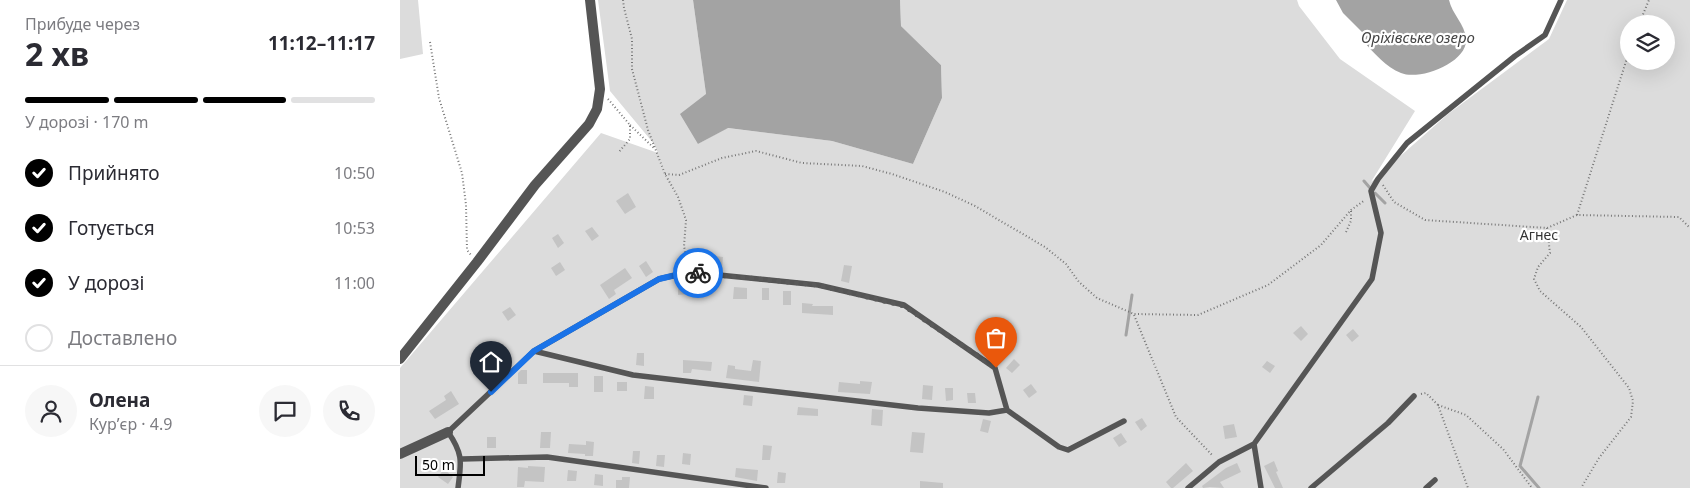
<!DOCTYPE html>
<html lang="uk">
<meta charset="utf-8">
<style>
:root{--surface:#fff;--page:#f7f7f7;--text:#2b2b33;--muted:#7c7c81;--line:#e1e1e2;--accent:#000}
body{margin:0;font-family:"Noto Sans",sans-serif;background:var(--page);color:var(--text);height:100vh;display:flex;flex-direction:column;font-size:19px;white-space:nowrap}
*{box-sizing:border-box;margin:0}
p{font-size:16px;color:var(--muted)}
.icon{flex:none;width:28px;height:28px;fill:none;stroke:currentColor;stroke-width:2;stroke-linecap:round;stroke-linejoin:round}
.map{position:relative;flex:1;overflow:hidden}
.details{display:flex;flex-direction:column;background:var(--surface);width:400px}
.details>*{flex:none}
.buttons{position:absolute;left:1220px;top:15px;display:grid;gap:10px}
.buttons a{display:grid;place-items:center;width:55px;height:55px;border-radius:50%;background:var(--surface);box-shadow:0 5px 20px #0002;font-size:25px}
.scale{position:absolute;left:15px;bottom:12px;width:70px;box-sizing:border-box;padding-left:5px;border:2px solid #000;border-top:0;font-size:14px;line-height:18px;white-space:nowrap;color:#000;-webkit-text-stroke:4px #fff;paint-order:stroke}
.pin{position:absolute;display:grid;place-items:center;width:42px;height:42px;color:#fff;margin:-51px -21px;border-radius:50% 50% 50% 0;rotate:-45deg;box-shadow:0 0 5px #0007}
.pin .icon{rotate:45deg}
.courier{position:absolute;display:grid;place-items:center;width:50px;height:50px;margin:-25px;border:4px solid #1a73e8;border-radius:50%;background:#fff;color:#222;box-shadow:0 1px 6px #0007}
.summary em{font-style:normal;font-weight:700}
.summary div{display:flex;flex-direction:column-reverse}
.summary{display:flex;align-items:center;justify-content:space-between;height:85px;padding:0 25px}
h1{font-size:32px;font-weight:700;line-height:38px}
.bar{display:grid;grid-template-columns:repeat(4,1fr);gap:8px 5px;align-content:center;height:60px;padding:0 25px}
.bar i{height:6px;border-radius:4px;background:var(--line)}
.bar .active{background:var(--accent)}
.bar p{grid-column:span 4}
.line{display:flex;align-items:center;gap:12px;padding:0 25px;border-top:1px solid var(--line)}
.line div{flex:1}
.round{display:grid;place-items:center;flex:none;width:52px;height:52px;border-radius:26px;background:var(--page)}
ol{padding:0 25px;list-style:none}
li{display:flex;align-items:center;gap:15px;height:55px}
li p{margin-inline-start:auto}
li .icon{padding:5px;border-radius:50%;background:var(--accent);color:#fff;stroke-width:4}
li:last-child{color:var(--muted)}
li i{width:28px;height:28px;border:2px solid var(--line);border-radius:50%}
main{display:flex;flex:1;min-height:0}
.map>svg:first-child{display:block}
</style>
<main>
<section class="details">
<div class="summary"><div><h1>2 хв</h1><p>Прибуде через</p></div><em>11:12–11:17</em></div>
<div class="bar"><i class="active"></i><i class="active"></i><i class="active"></i><i></i><p>У дорозі · 170 m</p></div>
<ol>
<li><svg class="icon" aria-label="check" viewBox="0 0 24 24"><path d="M5 12l5 5 9-10"/></svg>Прийнято<p>10:50</p></li>
<li><svg class="icon" aria-label="check" viewBox="0 0 24 24"><path d="M5 12l5 5 9-10"/></svg>Готується<p>10:53</p></li>
<li><svg class="icon" aria-label="check" viewBox="0 0 24 24"><path d="M5 12l5 5 9-10"/></svg>У дорозі<p>11:00</p></li>
<li><i></i>Доставлено</li>
</ol>
<div class="line" style="height:90px"><a class="round"><svg class="icon" aria-label="person" viewBox="0 0 24 24"><circle cx="12" cy="8" r="4"/><path d="M4 21q1-7 8-7t8 7"/></svg></a><div><b>Олена</b><p>Кур’єр · 4.9</p></div><a class="round"><svg class="icon" aria-label="chat" viewBox="0 0 24 24"><path d="M4 5h16v11H9l-5 4z"/></svg></a><a class="round"><svg class="icon" aria-label="phone" viewBox="0 0 24 24"><path d="M5 4h4l2 5-3 2q2 4 5 5l2-3 5 2v4C11 20 4 13 5 4z"/></svg></a></div>
</section>
<div class="map">
<svg width="1290" height="488" viewBox="0 0 1290 488">
<rect width="100%" height="100%" fill="#fff"/>
<path fill="#dcdcdc" fill-rule="evenodd" d="M0,0H18L23,54L0,59Z
M198,0H293L306,94L298,144L327,128L432,141L513,164L542,98L541,65L501,26L500,0H897L899,6L940,59L1015,111L971,182L1048,114L1149,39L1167,0H1290V488H0V368L201,133L258,153L254,144L210,91ZM1229,24H1266V61H1229Z"/>
<path fill="#a3a3a3" d="M293,0H500L501,26L541,65L542,98L513,164L432,141L328,128L298,144L280,114L306,94Z
M936,0H1049C1052,14 1065,24 1066,39C1068,62 1020,81 1001,73C986,67 974,53 963,41L962,32L943,13Z"/>
<g fill="none" stroke-linecap="round" stroke-linejoin="round">
<path stroke="#a3a3a3" stroke-width="3" d="M964,181L970,188
M975,193L985,203
M726,335L732,295
M1138,397L1120,466L1139,488"/>
</g>
<path fill="#c4c4c4" d="M228,193L236,207L225,214L216,201Z
M192,227L199,236L192,241L185,231Z
M158,234L164,243L158,248L152,238Z
M315,256L323,257L322,268H315Z
M246,261L253,272L246,277L239,266Z
M160,262L165,270L156,276L151,268Z
M444,265L452,266L449,283L441,281Z
M225,268L232,278L214,290L216,294L209,299L200,285Z
M278,282H286V284L305,283L306,292L278,295Z
M334,287L347,288V299H333Z
M362,288H369V300H362Z
M383,291H391V305H383Z
M402,303L413,304L412,306H433V315L402,313Z
M110,307L116,315L108,321L102,312Z
M901,326L908,334L901,341L893,333Z
M953,329L959,336L952,342L946,335Z
M237,353H244V366L236,365Z
M614,359L620,365L612,373L606,368Z
M283,360L312,362L311,371L292,369L291,373H283Z
M353,360L361,361L359,382L326,378L328,365L335,366V369L351,371Z
M867,361L875,366L870,373L862,367Z
M83,363L89,373L81,378L75,369Z
M121,370H127V384H118V373Z
M143,373H178V387H169V383H143Z
M194,376H203V392H194Z
M460,381L472,382L470,394L438,392L439,382L460,384Z
M217,382H227V391H217Z
M631,384L637,392L629,398L623,390Z
M523,385L533,386L532,400L522,399Z
M245,386L254,387V399H244Z
M545,388H553V400L546,401Z
M51,391L59,404L35,419L29,411L46,400L44,396Z
M567,393H575L576,403H568Z
M344,395L353,396L352,406L343,405Z
M398,407L418,409V416L397,415Z
M472,409L483,410L482,426L471,425Z
M742,418L747,426L741,431L735,422Z
M583,419L591,421L588,433L580,431Z
M834,424L837,437L825,439L823,426Z
M141,432H151L150,448H140Z
M512,432L525,433L523,453L510,452Z
M721,433L727,442L719,447L713,438Z
M87,437H96V448H87Z
M186,441L194,442L193,456H185V454L168,453L169,444L186,445Z
M363,445L372,446L370,460H362Z
M233,451H240L239,464L232,463Z
M283,453L291,454L290,465L282,464Z
M257,455H265L264,467L256,466Z
M874,461L878,471L876,472L883,488H875L864,466Z
M786,463L793,471L773,488H771L766,482Z
M837,463L841,472L820,482L824,488L810,487L803,488L802,486L826,468Z
M128,466L145,467L144,482L125,481L124,487H117L118,467L128,468Z
M336,468L358,470L357,481L335,477Z
M44,469L53,477L48,484L38,477Z
M168,470L177,471L176,481H167Z
M378,472L386,473L385,483H377Z
M195,474L203,475V486L194,485Z
M222,477H230L229,488H216V480H222Z
M520,481L543,483V488H520Z"/>
<g fill="none" stroke-linecap="round" stroke-linejoin="round">
<path stroke="#777" stroke-width="2" stroke-dasharray="1 2.5" stroke-linecap="butt" d="M223,0L224,8L232,39V69L248,130L265,174L278,197L286,220L284,246L288,266
M1239,24L1249,0
M30,42L39,98L62,173L66,205L67,250L71,255
M208,99L230,125V139L218,153
M230,125L255,149
M265,174L279,175L322,158L356,151L402,163L462,166L492,174L545,192L575,206L645,247L666,264L679,282L697,298L734,314L798,315L868,285L921,245L951,210L965,200
M983,185L994,202L1025,220L1147,228L1177,215L1279,217L1290,228
M1177,215L1229,52
M1147,228L1150,253L1138,267L1134,279L1140,291L1181,327L1229,388L1233,401L1231,417L1199,458L1181,488
M946,232L951,221V210
M734,315L776,417L813,456
M1021,394L1026,393L1038,405L1068,488
M1038,405L1066,415L1103,449L1132,488"/>
<path stroke="#555" stroke-width="5.5" d="M134,351L233,375L518,408L589,413L607,410
M854,444L861,488
M62,459L147,457L366,488
M58,488C61,463 64,455 48,432L134,351L259,279L289,272L418,285L504,305L595,368L607,410L659,447L668,450L724,421
M788,488L819,462L854,444L972,279L981,233L971,191L978,179L1007,143L1115,56L1145,35L1161,0
M911,488L988,423L1014,396
M1026,488L1035,480"/>
<path stroke="#555" stroke-width="10" d="M0,359L77,262L135,185L189,124L197,109L200,89L190,0
M0,454L48,432"/>
</g>
<g fill="none" stroke-linecap="round" stroke-linejoin="round">
<path stroke="#595959" stroke-width="5" stroke-dasharray="0 9" d="M298,273L418,285L504,306L596,368"/>
<path stroke="#1a73e8" stroke-width="6" d="M91,392L134,351L259,279L289,272L298,273"/>
</g>
<g text-anchor="middle" dominant-baseline="central" stroke-width="4.5" stroke-linejoin="round" paint-order="stroke">
<g font-size="14" fill="#333" stroke="#fff">
<text x="1139" y="234">Агнес</text>
</g>
<g font-size="15" font-style="italic" fill="#444" stroke="#fff">
<text x="1018" y="37">Оріхівське озеро</text>
</g>
</g>
</svg>
<div class="buttons">
<a><svg class="icon" aria-label="layers" viewBox="0 0 24 24"><path d="M12 4l9 5-9 5-9-5zM3 14l9 5 9-5"/></svg></a>
</div>
<div class="scale">50 m</div>
<div class="pin" style="left:596px;top:368px;background:#ea580c"><svg class="icon" aria-label="bag" viewBox="0 0 24 24"><path d="M5 8h14l-1 12H6zM9 8a3 3 0 0 1 6 0"/></svg></div>
<div class="pin" style="left:91px;top:392px;background:#1f2937"><svg class="icon" aria-label="home" viewBox="0 0 24 24"><path d="M3 11l9-7 9 7M6 9v11h12V9"/></svg></div>
<div class="courier" style="left:298px;top:273px"><svg class="icon" aria-label="bike" viewBox="0 0 24 24"><circle cx="6" cy="16" r="4"/><circle cx="18" cy="16" r="4"/><path d="M6 16l4-8h5l3 8M10 8l3 8H6M13 5h3"/></svg></div>
</div>
</main>
